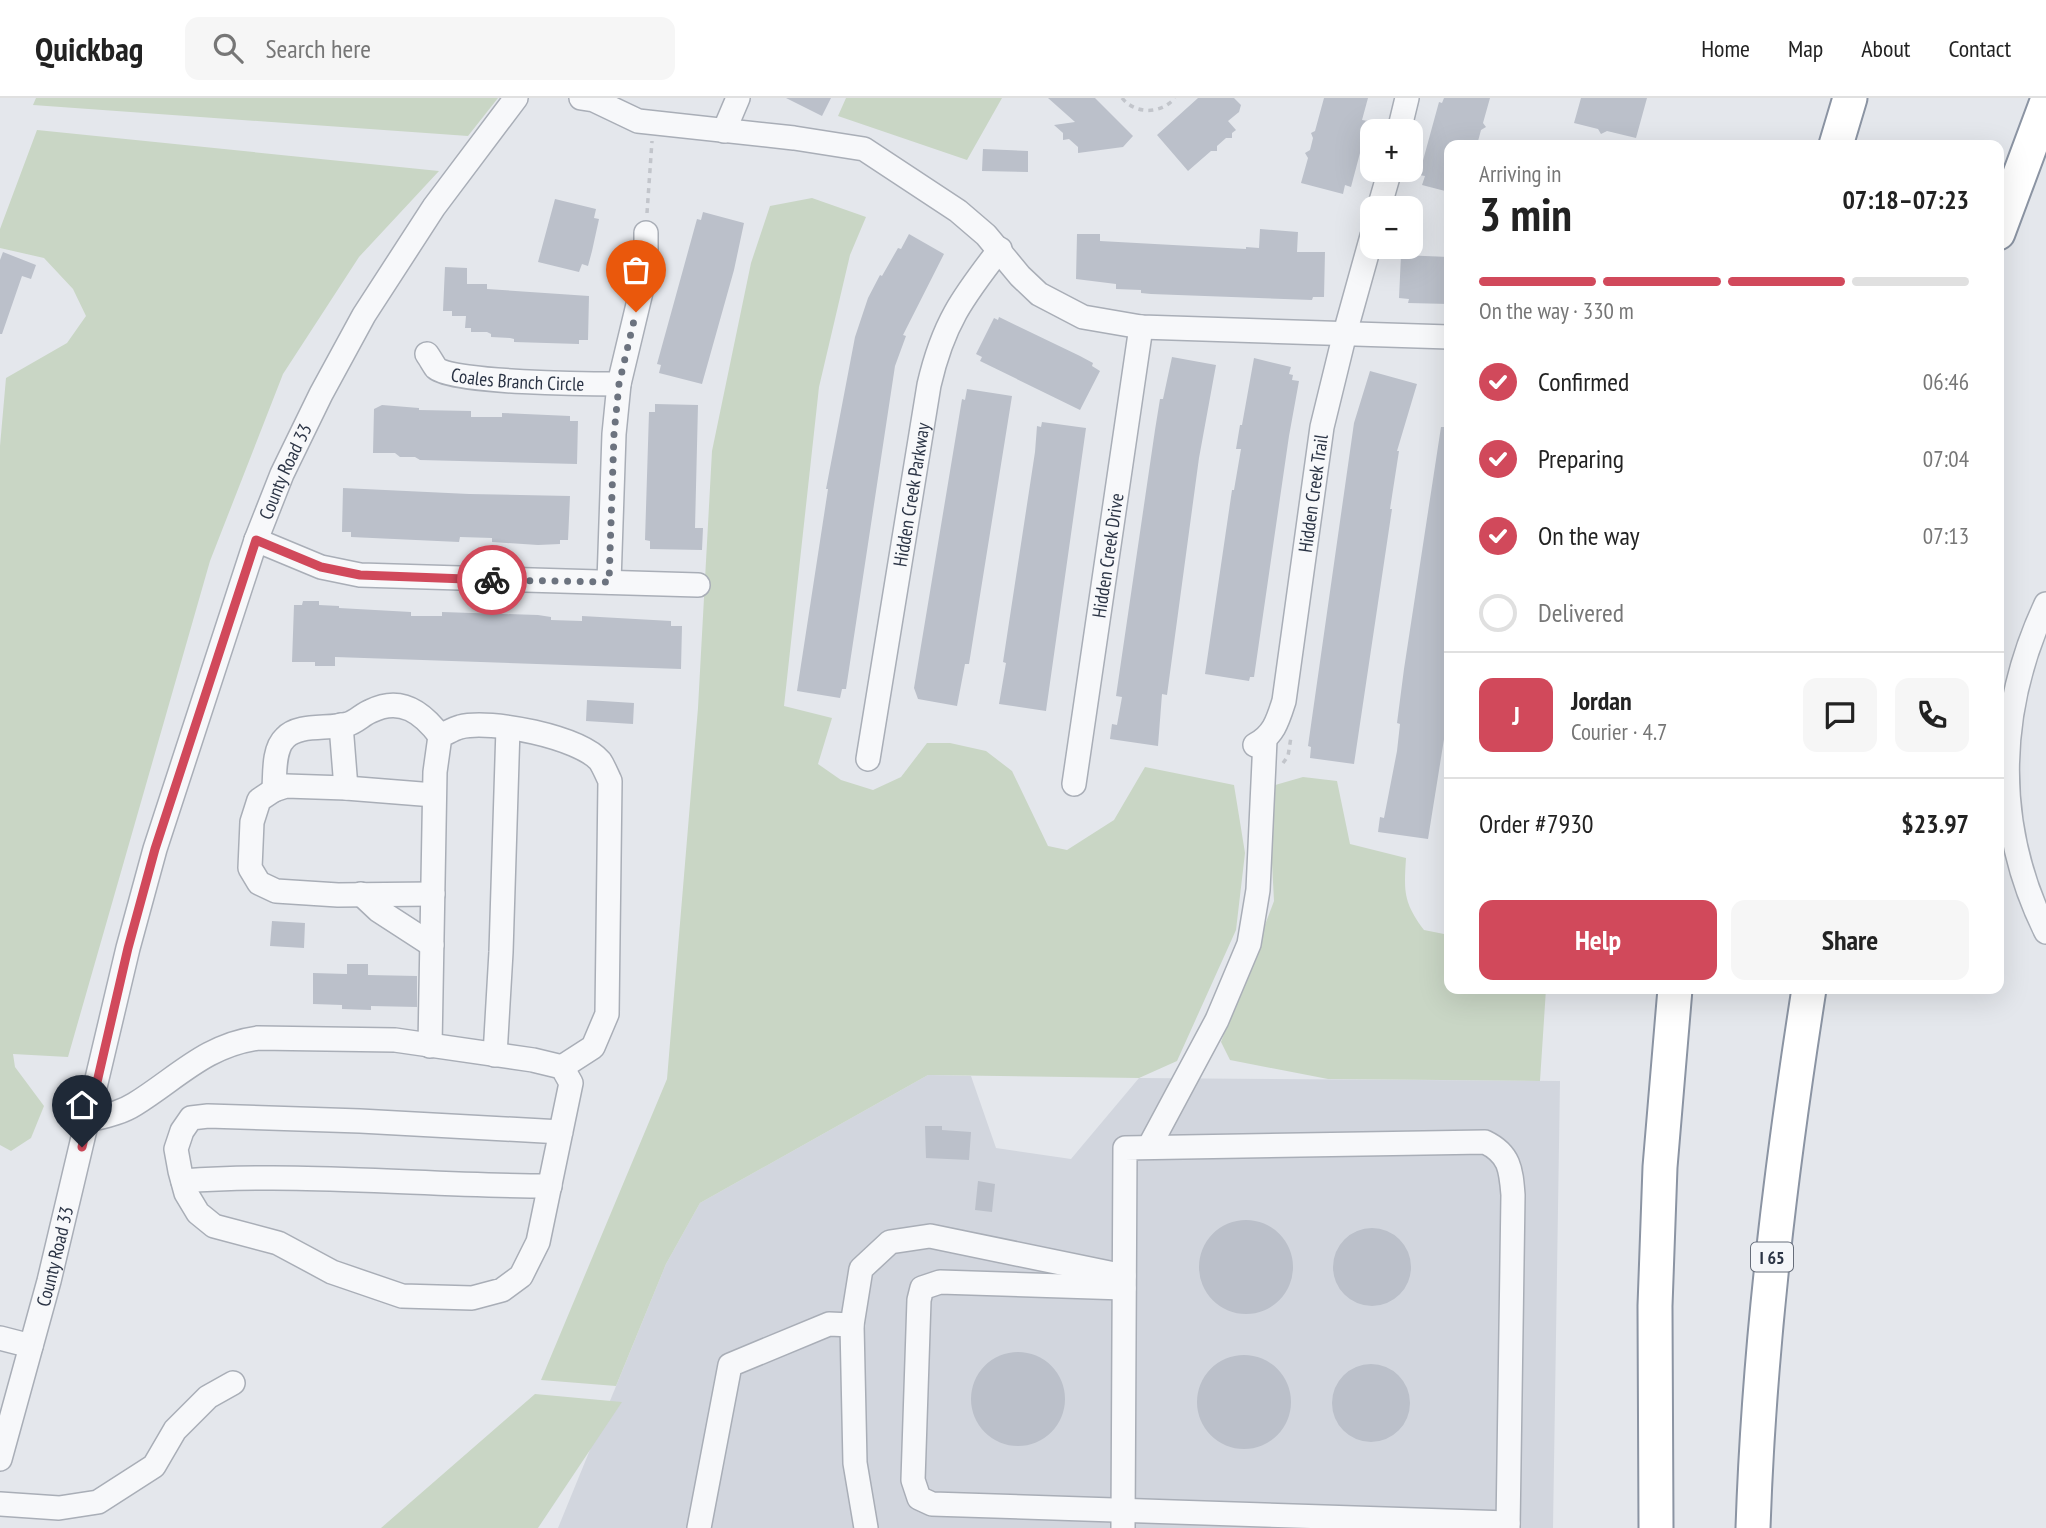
<!DOCTYPE html>
<meta charset="utf-8">
<style>
:root{--surface:#fff;--page:#f6f6f6;--text:#222;--muted:#767676;--line:#e0e0e0;--accent:#d1495b}
body{margin:0;font-family:"PT Sans Narrow",sans-serif;background:var(--page);color:var(--text);height:100vh;display:flex;flex-direction:column;font-size:26px;white-space:nowrap}
*{box-sizing:border-box;margin:0}
p{font-size:23px;color:var(--muted)}
.icon{flex:none;width:38px;height:38px;fill:none;stroke:currentColor;stroke-width:2;stroke-linecap:round;stroke-linejoin:round}
.map{position:relative;flex:1;overflow:hidden}
.drawer{position:absolute;left:1444px;top:42px;width:560px;height:854px;display:flex;flex-direction:column;background:var(--surface);border-radius:14px;box-shadow:0 7px 28px #0002}
.drawer>*{flex:none}
.fabs{position:absolute;left:1360px;top:21px;display:grid;gap:14px}
.fabs a{display:grid;place-items:center;width:63px;height:63px;border-radius:14px;background:var(--surface);box-shadow:0 7px 28px #0002;font-size:35px}
.pin{position:absolute;display:grid;place-items:center;width:60px;height:60px;color:#fff;margin:-72px -30px;border-radius:50% 50% 50% 0;rotate:-45deg;box-shadow:0 0 7px #0007}
.pin .icon{rotate:45deg}
.courier{position:absolute;display:grid;place-items:center;width:70px;height:70px;margin:-35px;border:5px solid #d1495b;border-radius:50%;background:#fff;color:#222;box-shadow:0 2px 9px #0007}
.head em{font-style:normal;font-weight:600}
.head div{display:flex;flex-direction:column-reverse}
.head{display:flex;align-items:center;justify-content:space-between;height:119px;padding:0 35px}
h1{font-size:46px;font-weight:600;line-height:52px}
.bar{display:grid;grid-template-columns:repeat(4,1fr);gap:10px 7px;align-content:center;height:84px;padding:0 35px}
.bar i{height:9px;border-radius:5px;background:var(--line)}
.bar .active{background:var(--accent)}
.bar p{grid-column:span 4}
.line{display:flex;align-items:center;gap:18px;padding:0 35px;border-top:2px solid var(--line)}
.line div{flex:1}
.round{display:grid;place-items:center;flex:none;width:74px;height:74px;border-radius:14px;background:var(--page)}
ol{padding:0 35px;list-style:none}
li{display:flex;align-items:center;gap:21px;height:77px}
li p{margin-inline-start:auto}
li .icon{padding:7px;border-radius:50%;background:var(--accent);color:#fff;stroke-width:4}
li:last-child{color:var(--muted)}
li i{width:38px;height:38px;border:4px solid var(--line);border-radius:50%}
.cta{display:flex;gap:14px;margin-top:auto;padding:14px 35px}
.cta a{flex:1;height:80px;border-radius:14px;background:var(--accent);color:#fff;font-size:28px;font-weight:600;line-height:80px;text-align:center}
.cta a+a{background:var(--page);color:var(--text)}
header{display:flex;align-items:center;gap:42px;box-sizing:border-box;height:98px;padding:0 35px;background:var(--surface);border-bottom:2px solid var(--line)}
header strong{font-size:33px}
nav{display:flex;gap:38px;margin-inline-start:auto;font-size:24px}
.search{width:490px;height:63px;background:var(--page);display:flex;align-items:center;gap:18px;box-sizing:border-box;padding:0 24px;border-radius:14px;color:var(--muted);font-size:26px}
.map>svg:first-child{display:block}
</style>
<header>
<strong>Quickbag</strong>
<div class="search"><svg class="icon" aria-label="search" viewBox="0 0 24 24"><circle cx="10" cy="10" r="6"/><path d="M15 15l6 6"/></svg>Search here</div>
<nav><a>Home</a><a>Map</a><a>About</a><a>Contact</a></nav>
</header>
<div class="map">
<svg width="2046" height="1430" viewBox="0 0 2046 1430">
<rect width="100%" height="100%" fill="#e4e7ec"/>
<path fill="#d2d6de" d="M928,977L971,978L996,1050L1071,1061L1139,980L1560,983L1553,1430H558L666,1166L700,1105Z"/>
<path fill="#c9d6c5" d="M36,0H498L468,38L33,7Z
M846,0H1002L967,62L838,18Z
M37,32L439,73L359,159L283,276L210,463L68,959L13,956L15,969L44,1008L31,1040L11,1053L0,1047V348L6,280L67,245L86,218L73,191L44,160L0,150V131Z
M812,100L866,119L850,157L819,289L784,608L832,620L818,666L841,682L873,692L901,679L927,645H950L986,653L1012,673L1048,748L1067,752L1114,722L1145,669L1234,687L1245,755L1236,832L1177,963L1139,980L928,977L700,1105L666,1166L616,1288L541,1282L667,981L698,610L712,353L751,165L770,108Z
M1303,679L1337,683L1350,746L1406,760C1404,793 1403,804 1424,832L1449,837V891H1546L1540,983L1328,981L1230,962L1221,944L1274,803L1268,689Z
M535,1296L622,1304L538,1430H381Z"/>
<path fill="#bbc0ca" d="M786,0H831L822,18Z
M1048,0H1095L1133,38L1123,49L1078,55V49L1069,41L1063,42V35L1054,27L1075,24Z
M1198,0H1234L1241,7L1239,14L1228,23L1236,32L1232,35V40H1226L1217,48V53H1211L1188,73L1157,37Z
M1324,0H1368L1362,22L1368,23L1360,55L1351,89L1345,87L1343,96L1301,85L1308,60L1305,55L1310,52L1313,40L1311,35L1315,33Z
M1444,0H1490L1483,25L1486,29L1481,32L1477,47H1449V94L1422,87L1425,78L1419,77L1439,4L1442,5Z
M1581,0H1647L1636,40L1607,33L1601,36L1598,31L1574,25Z
M983,51L1028,53V74L982,73Z
M555,101L596,111L594,120L599,121L592,153L588,168L582,166L579,174L538,164Z
M703,114L744,125L734,172L702,286L659,275L661,267L657,266L697,121L701,122Z
M1260,131L1298,134L1297,154H1325L1324,199H1313L1312,202L1151,196L1141,195V192L1116,191V186L1076,181L1077,136H1100V143L1246,151V149L1259,150Z
M909,136L944,156L903,237L906,238L895,268L846,591H842L840,600L797,593L828,391H826L855,239L868,200L880,177L882,178L898,150L901,151Z
M3,154L36,167L31,181L22,178L2,236H0V162Z
M1401,157L1449,159V206L1408,205L1409,201L1399,200Z
M445,169L467,170V186H487V191L589,198L588,242H579V246L514,244V241L510,240L491,239V236L487,234H471V230H465L466,218H452V213H443Z
M999,219L1080,258L1093,265L1092,268L1100,273L1080,312L980,263L982,259L976,256L994,220L998,222Z
M1172,259L1216,267L1199,360L1167,597L1162,596L1158,648L1110,641L1112,626L1117,627L1122,599L1116,598L1155,332L1160,301H1163Z
M1254,260L1291,269L1289,276L1293,277L1292,282L1299,283L1289,338L1254,579H1250L1249,583L1205,576L1232,392H1234L1241,351H1236L1240,327H1242Z
M1370,273L1417,286L1397,353H1399L1390,411H1392L1354,666L1310,660L1311,649L1308,648L1354,325Z
M967,291L1012,298L969,566H965L957,608L918,601L914,590L962,301L965,302Z
M655,306L698,307L695,430H703L702,452L650,451V443L645,442L649,314H655Z
M382,307L419,310V312L471,313V319H502V315L570,318V323H578L577,366L420,362L415,359H400L395,355H373L374,311Z
M1042,324L1086,330L1046,613L999,606L1006,565L1003,564L1035,354L1037,328L1041,329Z
M1441,329H1449V610L1428,741L1378,734L1380,719L1384,720L1397,653L1400,626L1397,625L1404,571Z
M343,390L469,396L570,398L568,442H560V446L538,447L492,444V440L460,439L459,444L351,439V434H342Z
M303,503H319V507L339,508V510L411,514V518H442V514L538,517L551,519V522L582,523V518L671,523V528H682L681,571L335,559V568H315V564H292L294,507H302Z
M587,602L634,605L633,626L586,623Z
M272,823L305,825L304,850L270,848Z
M347,866H368V877L417,878V909L371,908V912L342,911V907L313,906V875L347,876Z
M925,1028H942V1032L971,1034L969,1062L926,1060Z
M978,1083L995,1086L992,1114L975,1112Z
M1199 1169a47 47 0 1 1 94 0a47 47 0 1 1-94 0Z
M1333 1169a39 39 0 1 1 78 0a39 39 0 1 1-78 0Z
M971 1301a47 47 0 1 1 94 0a47 47 0 1 1-94 0Z
M1197 1304a47 47 0 1 1 94 0a47 47 0 1 1-94 0Z
M1332 1305a39 39 0 1 1 78 0a39 39 0 1 1-78 0Z"/>
<g fill="none" stroke-linecap="round" stroke-linejoin="round">
<g stroke="#a9aeb7" stroke-width="26">
<g id="minor">
<path d="M581,0L594,2L638,23L794,40L864,51L958,113L986,137L1020,178L1039,196L1083,219L1141,229L1449,239"/>
<path d="M724,33L738,0"/>
<path d="M1399,33L1407,0"/>
<path d="M1379,110L1390,72"/>
<path id="s1" d="M427,256C430,260 433,266 436,270C453,285 590,286 619,286"/>
<path d="M256,442L321,469L360,477L698,487"/>
<path d="M609,484L614,336L619,286L641,194L646,169V135"/>
<path d="M2046,506C1996,613 1993,727 2046,834"/>
<path d="M341,627L346,690"/>
<path id="s2" d="M1255,647C1274,637 1278,622 1284,603L1322,329L1345,235L1372,138"/>
<path id="s3" d="M868,661L929,287C943,226 962,200 1000,151"/>
<path id="s4" d="M1074,686L1141,229"/>
<path d="M274,692C275,677 273,651 285,640C299,625 329,632 348,626C356,624 363,616 371,613C401,598 423,615 440,638"/>
<path d="M361,796L378,812L432,847"/>
<path d="M433,796L338,797L276,793L259,785L250,770L252,724L259,702L274,692L286,688L346,690L434,697"/>
<path d="M430,948L435,674L440,638C447,635 453,631 460,629C491,621 579,639 600,663C604,669 607,677 610,683L607,916L593,949L562,969"/>
<path d="M495,957L501,854L508,630"/>
<path d="M89,1022C105,1018 121,1015 135,1006C177,980 206,947 258,940L395,942L533,962L562,969L571,985L538,1144L521,1178L502,1192L472,1200L402,1198L332,1174L278,1145L214,1128L198,1115L186,1095L180,1073L176,1051L182,1033L191,1020L208,1018L360,1023L561,1034"/>
<path d="M1149,1049L1217,922L1249,846L1258,792L1265,642"/>
<path d="M183,1083C305,1074 427,1088 550,1088"/>
<path d="M1124,1190L940,1184L922,1190L919,1202L913,1382L919,1400L932,1406L1508,1425"/>
<path d="M0,1240L31,1248"/>
<path id="s5" d="M0,1361L49,1183L128,850L155,751L256,442L282,376L321,296L364,217L434,109L516,0"/>
<path d="M0,1406L59,1410L98,1404L154,1368L175,1332L208,1299L233,1285"/>
<path d="M699,1430L730,1267L829,1226L852,1227"/>
<path d="M866,1430L855,1365L852,1227L861,1171L890,1144L930,1138L1124,1178"/>
<path d="M1123,1430L1125,1050L1485,1044C1510,1056 1511,1072 1513,1097L1508,1430"/>
</g>
</g>
<g stroke="#8b94a3" stroke-width="37">
<path id="highway" d="M1836,47L1850,0
M1998,135L2046,6
M1656,1430L1655,1208L1660,1069L1675,891
M1753,1430C1759,1249 1781,1070 1809,891"/>
</g>
<path stroke="#c2c5cb" stroke-width="3.5" stroke-dasharray="5 5" stroke-linecap="butt" d="M1122,0C1136,17 1161,16 1175,0
M647,115L652,43
M1283,665L1288,658L1291,639"/>
<use href="#minor" stroke="#f7f8fa" stroke-width="23"/>
<use href="#highway" stroke="#fff" stroke-width="33"/>
</g>
<g fill="none" stroke-linecap="round" stroke-linejoin="round">
<path stroke="#6c737f" stroke-width="7" stroke-dasharray="0 12.6" d="M492,482L609,484L614,336L619,286L636,214"/>
<path stroke="#d1495b" stroke-width="9" d="M82,1049L128,850L155,751L256,442L321,469L360,477L492,482"/>
</g>
<g text-anchor="middle" dominant-baseline="central" stroke-width="6" stroke-linejoin="round" paint-order="stroke">
<rect fill="#f4f6f9" stroke="#676e7b" stroke-width="2" x="1751" y="1144.5" width="42" height="29" rx="5"/>
<g font-size="18" font-weight="bold" fill="#2b3445">
<text x="1772" y="1159">I 65</text>
</g>
<g font-size="19" fill="#2b3445" stroke="#f4f6f9">
<text stroke="none"><textPath href="#s1" startOffset="100">Coales Branch Circle</textPath></text>
<text stroke="none"><textPath href="#s5" startOffset="1029">County Road 33</textPath></text>
<text stroke="none"><textPath href="#s2" startOffset="264">Hidden Creek Trail</textPath></text>
<text stroke="none"><textPath href="#s3" startOffset="268">Hidden Creek Parkway</textPath></text>
<text stroke="none"><textPath href="#s4" startOffset="231">Hidden Creek Drive</textPath></text>
<text stroke="none"><textPath href="#s5" startOffset="210">County Road 33</textPath></text>
</g>
</g>
</svg>
<div class="fabs">
<a>+</a>
<a>−</a>
</div>
<div class="pin" style="left:636px;top:214px;background:#ea580c"><svg class="icon" aria-label="bag" viewBox="0 0 24 24"><path d="M5 8h14l-1 12H6zM9 8a3 3 0 0 1 6 0"/></svg></div>
<div class="pin" style="left:82px;top:1049px;background:#1f2937"><svg class="icon" aria-label="home" viewBox="0 0 24 24"><path d="M3 11l9-7 9 7M6 9v11h12V9"/></svg></div>
<div class="courier" style="left:492px;top:482px"><svg class="icon" aria-label="bike" viewBox="0 0 24 24"><circle cx="6" cy="16" r="4"/><circle cx="18" cy="16" r="4"/><path d="M6 16l4-8h5l3 8M10 8l3 8H6M13 5h3"/></svg></div>
<section class="drawer">
<div class="head"><div><h1>3 min</h1><p>Arriving in</p></div><em>07:18–07:23</em></div>
<div class="bar"><i class="active"></i><i class="active"></i><i class="active"></i><i></i><p>On the way · 330 m</p></div>
<ol>
<li><svg class="icon" aria-label="check" viewBox="0 0 24 24"><path d="M5 12l5 5 9-10"/></svg>Confirmed<p>06:46</p></li>
<li><svg class="icon" aria-label="check" viewBox="0 0 24 24"><path d="M5 12l5 5 9-10"/></svg>Preparing<p>07:04</p></li>
<li><svg class="icon" aria-label="check" viewBox="0 0 24 24"><path d="M5 12l5 5 9-10"/></svg>On the way<p>07:13</p></li>
<li><i></i>Delivered</li>
</ol>
<div class="line" style="height:126px"><b class="round" style="background:var(--accent);color:#fff">J</b><div><b>Jordan</b><p>Courier · 4.7</p></div><a class="round"><svg class="icon" aria-label="chat" viewBox="0 0 24 24"><path d="M4 5h16v11H9l-5 4z"/></svg></a><a class="round"><svg class="icon" aria-label="phone" viewBox="0 0 24 24"><path d="M5 4h4l2 5-3 2q2 4 5 5l2-3 5 2v4C11 20 4 13 5 4z"/></svg></a></div>
<div class="line" style="height:91px"><div>Order #7930</div><b>$23.97</b></div>
<div class="cta"><a>Help</a><a>Share</a></div>
</section>
</div>
